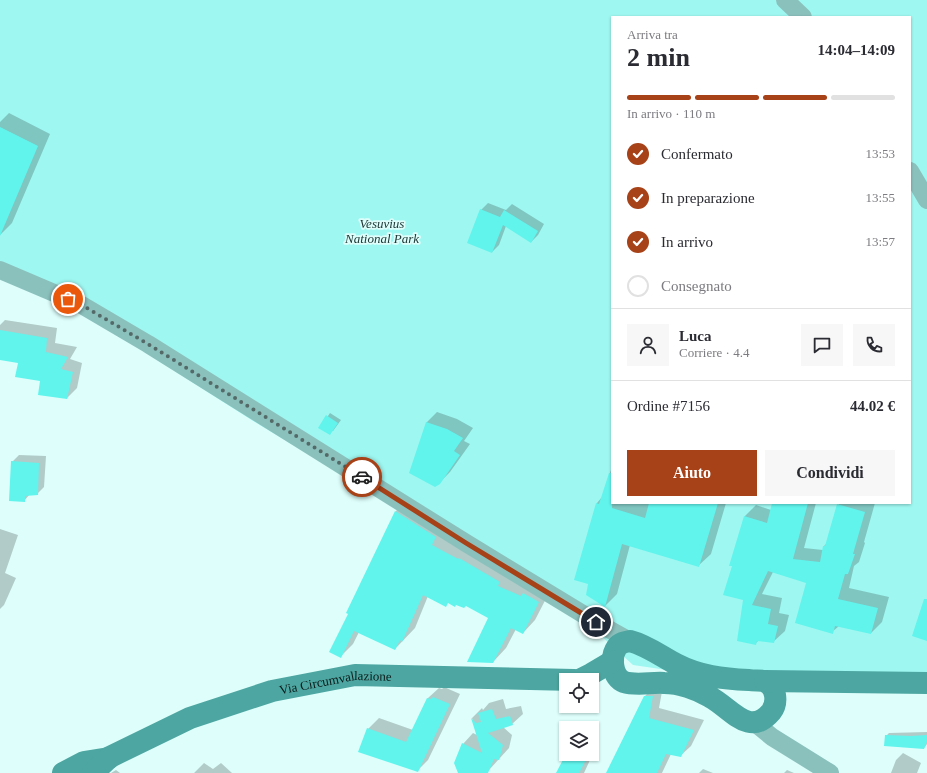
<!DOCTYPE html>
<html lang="it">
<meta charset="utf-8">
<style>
:root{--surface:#fff;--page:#f7f7f7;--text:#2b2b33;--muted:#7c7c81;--line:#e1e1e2;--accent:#a74117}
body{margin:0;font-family:Georgia,serif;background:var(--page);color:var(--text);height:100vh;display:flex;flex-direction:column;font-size:15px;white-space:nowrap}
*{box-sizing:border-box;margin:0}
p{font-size:13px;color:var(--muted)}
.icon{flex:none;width:22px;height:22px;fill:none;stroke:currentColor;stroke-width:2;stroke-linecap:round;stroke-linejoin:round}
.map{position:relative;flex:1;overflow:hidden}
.sheet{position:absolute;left:611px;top:16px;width:300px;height:488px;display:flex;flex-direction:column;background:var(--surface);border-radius:0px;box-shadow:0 1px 3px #0004}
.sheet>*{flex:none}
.buttons{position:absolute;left:559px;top:673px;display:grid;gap:8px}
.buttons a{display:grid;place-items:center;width:40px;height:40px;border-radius:0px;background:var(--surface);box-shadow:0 1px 3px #0004;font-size:20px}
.pin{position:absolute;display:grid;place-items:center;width:34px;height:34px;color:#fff;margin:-17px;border:2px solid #fff;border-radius:50%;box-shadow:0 1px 4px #0007}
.courier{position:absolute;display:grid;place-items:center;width:40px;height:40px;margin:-20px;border:3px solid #a74117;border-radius:50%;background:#fff;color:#222;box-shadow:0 1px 5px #0007}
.summary em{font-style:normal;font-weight:800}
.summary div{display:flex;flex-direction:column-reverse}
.summary{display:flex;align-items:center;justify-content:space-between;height:68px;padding:0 16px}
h1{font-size:26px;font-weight:800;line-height:30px}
.bar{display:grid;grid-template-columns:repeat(4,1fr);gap:6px 4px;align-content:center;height:48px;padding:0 16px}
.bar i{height:5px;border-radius:3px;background:var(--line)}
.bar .on{background:var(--accent)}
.bar p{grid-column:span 4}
.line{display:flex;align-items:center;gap:10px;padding:0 16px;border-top:1px solid var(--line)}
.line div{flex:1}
.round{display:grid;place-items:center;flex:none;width:42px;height:42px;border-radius:0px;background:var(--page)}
ol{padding:0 16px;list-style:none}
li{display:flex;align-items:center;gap:12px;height:44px}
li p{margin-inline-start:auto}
li .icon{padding:4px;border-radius:50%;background:var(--accent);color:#fff;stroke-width:4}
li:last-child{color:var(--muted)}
li i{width:22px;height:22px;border:2px solid var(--line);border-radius:50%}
.cta{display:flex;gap:8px;margin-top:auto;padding:8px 16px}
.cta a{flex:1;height:46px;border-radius:0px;background:var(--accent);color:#fff;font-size:16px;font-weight:800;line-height:46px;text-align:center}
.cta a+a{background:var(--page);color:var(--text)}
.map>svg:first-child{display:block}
</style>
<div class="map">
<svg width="927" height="773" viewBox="0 0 927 773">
<rect width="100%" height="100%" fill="#ddfefb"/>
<path fill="#9ff7f1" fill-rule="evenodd" d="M0,0H927V691L743,681L633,665L586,622L250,419L85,314L0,279ZM612,17H910V503H612Z"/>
<path fill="#0003" d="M9,113L50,134L12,223L0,235V122Z
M488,203L506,210L512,204L544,224L538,235L531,242L506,226L499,245L492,252L481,210Z
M5,320L57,328L55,343L77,347L70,359L82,363L77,388L67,398L41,380L19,362L0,359V325Z
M437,412L457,419L473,428L464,441L470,444L450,472L439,483L426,423Z
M330,413L341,420L333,431L320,428Z
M19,455L46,456L44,487L37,494H30L24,501L12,462Z
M612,467V503H726L711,554L698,566L630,545L617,594L605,606L590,584L597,503L602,497Z
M408,499L551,589L535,620L523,633L516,629L506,648L493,662L490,617L466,605L448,602L428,596L415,628L395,649L359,632L353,644L340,657L349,613L396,511Z
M773,503H816L804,548L823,550L824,546L827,543L838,505L840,503H875L864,542L865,543L859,562L854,566L849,588L889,597L882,622L871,633L839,626L832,632L807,582L773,572L762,594L782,598L779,613L789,615L785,631L773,642L759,640L756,643L734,565H730L745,516L756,505L771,510Z
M0,529L18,535L5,573L16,578L4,605L0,609Z
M655,686H663L659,708L704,720L691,746L680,756L671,754L662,773H607L644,697Z
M444,687L460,694L428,760L417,771L368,729L379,718L413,730L428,698L439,688L442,689Z
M503,699L506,709L521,706L523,714L512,724L503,727L512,735L509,748L489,770L479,773H459L463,744L473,733L477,735L472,718L482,708L483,710L489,703Z
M927,732V744L924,748L886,736L889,733Z
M592,745L596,747L584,773H557L567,754H592Z
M903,753L921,763L917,773H891L896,760Z
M204,763L213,769L221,763L232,773H194Z
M703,769L713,773H699Z
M116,770L120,773H111Z
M787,770L794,773H784Z"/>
<path fill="#60f4ed" d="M0,127L38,146L0,236Z
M480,209L500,217L504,210L538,231L531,243L503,225L492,253L467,243Z
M0,330L47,338L46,352L68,357L61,369L73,372L67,399L38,395L40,381L15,377L18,363L0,360Z
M326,415L338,423L330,435L318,428Z
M426,422L447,429L463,438L454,451L460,455L440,484L435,487L409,473Z
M11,461L39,463L38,495L25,496V502L9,501Z
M609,473H612V508L645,518L649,503H718L699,567L622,544L605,607L586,595L588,584L574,580L596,503L599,504Z
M772,503H808L793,559L820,562L823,546H825L837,504L865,512L853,554H855L848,574H845L838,599L878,608L871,634L835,626L833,634L795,623L806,583L768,571L752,605L771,609L768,624L778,626L774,643L757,641L756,645L737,641L743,600L723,595L732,566H729L744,516L767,523Z
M395,511L436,537L432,545L458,559L459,558L500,582L498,586L521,596L523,593L539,602L523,634L511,628L493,663L467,662L488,618L466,606L464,608L456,605L455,607L448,603L446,607L423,595L402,642L400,640L395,650L354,631L341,658L329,652L348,614L346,613Z
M924,599H927V641L912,636Z
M644,696H653L649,718L694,730L681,757L666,754L657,773H606Z
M433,697L450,704L418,772L358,752L367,728L406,742L427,698L431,699Z
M492,709L496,719L510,716L513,725L488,733L503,745L499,760L494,759L488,773H458L454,763L462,743L482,753L471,718L476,723L481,722L478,713Z
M885,735L911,736L927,735V742L924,749L884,746Z
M566,754H579L587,758L579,773H556Z"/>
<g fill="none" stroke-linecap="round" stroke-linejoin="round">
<path stroke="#8bc1bd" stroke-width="18" d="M785,0L803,17
M910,171L927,200
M0,270L80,304L148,344L466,543L596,622L630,641
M755,723L772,737L830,773"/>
<g stroke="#4da6a1" stroke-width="22">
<path d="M630,641C646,645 661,656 676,664C699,676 723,679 749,680C754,681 760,680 764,681C777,686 778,703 771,712C749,738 731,708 710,697C697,689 679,683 664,683C652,682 636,686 624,682C612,677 610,657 617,647C620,643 625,642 630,641Z"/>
<path d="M579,680L591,674L613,661"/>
<path d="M765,681L927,683"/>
<path d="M63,773L84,762L109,758"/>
<path id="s1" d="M93,773L110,757L190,718L272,691L355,675L574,680"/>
</g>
</g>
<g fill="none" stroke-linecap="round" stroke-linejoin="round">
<path stroke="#546a68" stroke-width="4" stroke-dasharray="0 7.2" d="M68,299L80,304L148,344L362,477"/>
<path stroke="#a74117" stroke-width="5" d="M362,477L466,543L596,622"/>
</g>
<g text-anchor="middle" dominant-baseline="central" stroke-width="3.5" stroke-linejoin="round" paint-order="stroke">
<g font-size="13" font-style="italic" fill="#203938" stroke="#ddfefb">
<text x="382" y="223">Vesuvius<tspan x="382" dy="15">National Park</tspan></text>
</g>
<g font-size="13" fill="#0a1a19" stroke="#ddfefb">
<text stroke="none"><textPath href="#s1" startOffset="263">Via Circumvallazione</textPath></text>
</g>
</g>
</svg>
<div class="buttons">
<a><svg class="icon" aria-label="locate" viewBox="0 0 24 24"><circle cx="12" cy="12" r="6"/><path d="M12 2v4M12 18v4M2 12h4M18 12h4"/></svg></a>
<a><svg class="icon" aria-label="layers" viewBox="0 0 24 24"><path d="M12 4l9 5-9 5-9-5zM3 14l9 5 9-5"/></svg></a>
</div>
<div class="pin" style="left:68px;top:299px;background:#ea580c"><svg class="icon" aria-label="bag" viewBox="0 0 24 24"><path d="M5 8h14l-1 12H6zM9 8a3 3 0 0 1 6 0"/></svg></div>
<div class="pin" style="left:596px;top:622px;background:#1f2937"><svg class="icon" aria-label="home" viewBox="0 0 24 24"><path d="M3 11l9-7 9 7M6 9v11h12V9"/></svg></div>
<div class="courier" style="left:362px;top:477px"><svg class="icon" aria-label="car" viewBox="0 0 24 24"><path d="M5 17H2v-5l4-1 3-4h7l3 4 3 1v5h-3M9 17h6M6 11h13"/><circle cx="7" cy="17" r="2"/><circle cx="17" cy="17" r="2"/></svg></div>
<section class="sheet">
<div class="summary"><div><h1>2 min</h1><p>Arriva tra</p></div><em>14:04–14:09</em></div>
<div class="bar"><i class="on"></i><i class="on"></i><i class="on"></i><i></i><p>In arrivo · 110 m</p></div>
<ol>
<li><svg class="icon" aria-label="check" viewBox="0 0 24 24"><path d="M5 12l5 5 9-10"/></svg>Confermato<p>13:53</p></li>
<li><svg class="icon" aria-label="check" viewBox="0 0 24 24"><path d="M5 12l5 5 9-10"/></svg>In preparazione<p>13:55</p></li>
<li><svg class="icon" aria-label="check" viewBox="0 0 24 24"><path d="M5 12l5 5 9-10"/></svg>In arrivo<p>13:57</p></li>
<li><i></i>Consegnato</li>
</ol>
<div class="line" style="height:72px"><a class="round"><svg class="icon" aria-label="person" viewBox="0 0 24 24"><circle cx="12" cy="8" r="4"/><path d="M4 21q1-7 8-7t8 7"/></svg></a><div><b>Luca</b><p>Corriere · 4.4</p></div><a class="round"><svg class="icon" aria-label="chat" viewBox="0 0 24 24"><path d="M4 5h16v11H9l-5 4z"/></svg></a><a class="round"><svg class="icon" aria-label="phone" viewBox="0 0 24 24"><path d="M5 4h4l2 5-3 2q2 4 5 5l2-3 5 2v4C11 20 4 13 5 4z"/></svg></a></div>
<div class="line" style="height:52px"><div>Ordine #7156</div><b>44.02 €</b></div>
<div class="cta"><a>Aiuto</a><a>Condividi</a></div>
</section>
</div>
